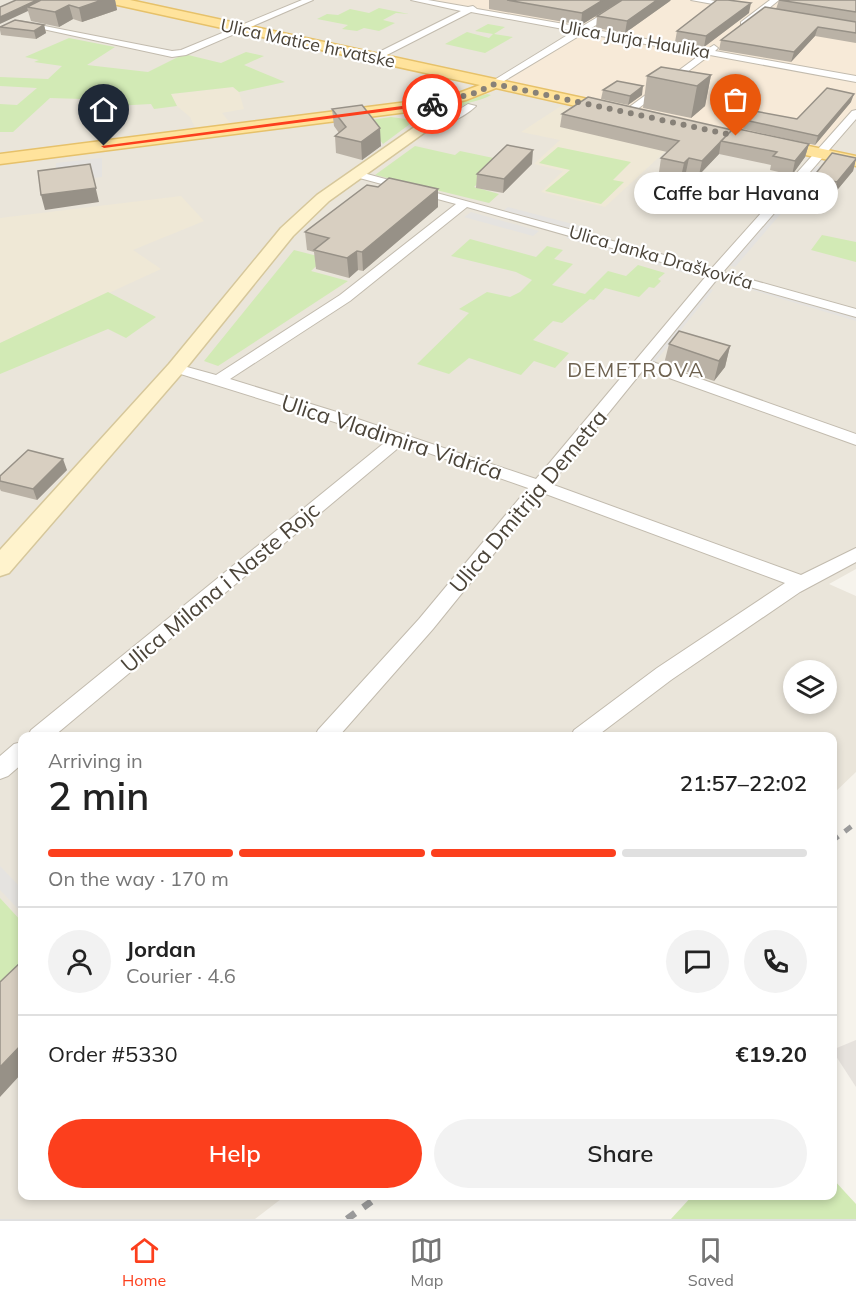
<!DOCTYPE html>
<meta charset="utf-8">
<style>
:root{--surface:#fff;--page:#f2f2f2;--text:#222;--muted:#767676;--line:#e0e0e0;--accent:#fc3f1d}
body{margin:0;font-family:Mulish,sans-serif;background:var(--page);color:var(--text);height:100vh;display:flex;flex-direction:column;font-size:22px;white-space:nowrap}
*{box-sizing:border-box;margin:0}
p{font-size:20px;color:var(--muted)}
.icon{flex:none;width:33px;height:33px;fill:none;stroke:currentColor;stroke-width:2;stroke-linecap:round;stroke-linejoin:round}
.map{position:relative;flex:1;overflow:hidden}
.drawer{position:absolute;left:18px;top:732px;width:819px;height:468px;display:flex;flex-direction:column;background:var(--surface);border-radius:12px;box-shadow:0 3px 9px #0003}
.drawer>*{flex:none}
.buttons{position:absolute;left:783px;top:660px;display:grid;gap:12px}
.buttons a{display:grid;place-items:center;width:54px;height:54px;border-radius:50%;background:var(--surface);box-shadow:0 3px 9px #0003;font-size:30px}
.pin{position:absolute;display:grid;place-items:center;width:51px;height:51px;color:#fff;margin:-62px -26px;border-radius:50% 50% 50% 0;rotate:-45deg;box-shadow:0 0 6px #0007}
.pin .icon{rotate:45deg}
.courier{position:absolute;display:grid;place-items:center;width:60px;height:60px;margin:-30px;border:4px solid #fc3f1d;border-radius:50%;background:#fff;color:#222;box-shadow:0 2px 8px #0007}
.bubble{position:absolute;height:42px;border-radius:21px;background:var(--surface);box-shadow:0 3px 9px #0003;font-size:20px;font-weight:600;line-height:42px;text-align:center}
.overview em{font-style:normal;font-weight:600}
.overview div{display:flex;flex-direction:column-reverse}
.overview{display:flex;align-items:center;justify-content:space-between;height:102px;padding:0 30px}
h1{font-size:39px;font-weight:600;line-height:45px}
.bar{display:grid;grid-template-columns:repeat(4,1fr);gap:9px 6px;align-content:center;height:72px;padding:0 30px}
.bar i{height:8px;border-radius:4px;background:var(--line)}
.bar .current{background:var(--accent)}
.bar p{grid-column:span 4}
.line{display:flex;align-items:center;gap:15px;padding:0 30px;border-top:2px solid var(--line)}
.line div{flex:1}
.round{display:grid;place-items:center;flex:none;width:63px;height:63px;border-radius:32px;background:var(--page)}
.primary-button{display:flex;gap:12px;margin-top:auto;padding:12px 30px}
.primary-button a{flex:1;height:69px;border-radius:36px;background:var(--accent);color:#fff;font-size:24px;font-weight:600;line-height:69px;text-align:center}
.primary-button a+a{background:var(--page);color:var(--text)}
.tab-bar{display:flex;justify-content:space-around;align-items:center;height:84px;border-top:2px solid var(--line);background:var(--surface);font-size:16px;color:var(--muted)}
.tab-bar a{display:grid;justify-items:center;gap:3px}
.tab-bar .current{color:var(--accent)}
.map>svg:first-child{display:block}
</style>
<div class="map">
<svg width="856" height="1219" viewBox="0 0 856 1219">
<rect width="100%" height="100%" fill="#f6f3ec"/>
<path fill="#eae5da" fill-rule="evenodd" d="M0,0H856V569L829,584L856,596V772L833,794L832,736H22V1196H285L255,1219H0ZM794,670H826V704H794Z"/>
<path fill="#f7ead8" d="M415,0H856V113L821,153L495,84L584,31Z"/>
<path fill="#e6e2dd" d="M856,1040V1087L832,1050Z"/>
<path fill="#efe8d6" d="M233,87L239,92L244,109L222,113L235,129L198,134L190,117L177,106L170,94Z
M561,106L684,134L605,207L541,192L563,171L534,164L560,140L521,132Z
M181,196L204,221L133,250L161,269L0,343V218Z"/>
<path fill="#d2eab5" d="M379,8L409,14L396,13L383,20L395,23L379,31L364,28L357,31L342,29L348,25L317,19L327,14L338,15L350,9L369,13Z
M488,24L505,27L494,34L513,37L485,53L445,44L467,32L489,38L493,34L475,31Z
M69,38L115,47L87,65L148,72L184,54L221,63L246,52L264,56L244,65L285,82L239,92L233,87L171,94L177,106L154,109L151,104L114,106L115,100L50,98L13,132H0V104L17,105L37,88L0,86V77L48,79L62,66L34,62L39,60L25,57Z
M487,94L491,95C481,101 471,101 464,105C449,113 446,119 429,119L428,116L431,110Z
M391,117L406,119L410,124L383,144L364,121Z
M415,146L455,155L460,151L503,160L474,187L499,194L489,203L375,175Z
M558,147L631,162L613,180L624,182L601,204L545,191L570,170L539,163Z
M822,235L856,242V262L811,250Z
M470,239L536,257L547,246L563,250L554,259L573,264L552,285L585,294L608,271L626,276L638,265L665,273L658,279L661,281L654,288L649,287L639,297L605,288L594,300L590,299L562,323L553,321L533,340L569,353L555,368L534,361L521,375L469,358L449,374L417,364L469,313L459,309L487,292L510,297L520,292L532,280L516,272L451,256Z
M294,250L325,258L311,271L348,281L218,366L204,361Z
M108,292L156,317L126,338L108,329L0,374V343Z
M0,898L22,922V978L0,1001Z
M833,1179L856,1204V1219H671L692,1196H832Z"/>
<path fill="#e5e3e0" d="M102,158V177L55,182L56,163Z
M811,164L821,167L735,267L724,264Z
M508,207L584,227L580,231L503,211Z
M471,212L539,231L533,236L464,217Z
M571,232L701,268L695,276L566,238Z
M740,279L856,313V321L739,286Z
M704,287L713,290L651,367L641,363Z
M0,866L22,889V913L0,890Z"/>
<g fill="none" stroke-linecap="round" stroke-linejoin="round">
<g stroke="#c2bbae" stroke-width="2">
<path id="street" d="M302,0H313L186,55L172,57L15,23L19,21L172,51L181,50Z
M411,0H428L468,7L473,6L477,9L581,27L626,0H635L590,29L706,50L714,45L718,48L715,51L856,76V82L710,55L628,116L623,113L624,111L701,54L584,33L494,87L491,86V82L574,31L471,12L379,59H373V55L461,11Z
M691,0H710L744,7L740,9Z
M770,0H779L747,26H741V22Z
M468,104L476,106C464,118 432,134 417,123L422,120L447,117Z
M856,110V119L723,272L856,309V317L718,278L650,361L856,434V445L644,369L551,484L801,575L856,548V562L800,592L671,680L597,736H571L574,730L657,668L785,583L543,493L433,629L339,736H315L318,730L419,619L528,488L403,444L54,736H28L31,730L389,439L171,371L169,368L176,364L216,375L340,295L456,204L352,176V172L356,171L712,268L852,111ZM467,207L707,275L536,479L340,413L230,379L350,301Z
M22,742V764L8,776L0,779V756L14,744Z"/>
</g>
<g stroke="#d6c79b" stroke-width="3">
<path id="secondary" d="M409,103C418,105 427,118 430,127L428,130L329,201L293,236L183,372L9,573L0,576V550L169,364L281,228L317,195L416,126L402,107Z"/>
</g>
<g stroke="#e6c16a" stroke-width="3">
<path id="primary" d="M107,0H130L620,106L628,111L620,116L496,88L466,100L431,109L0,164V154L431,99L456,94L480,85L113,4Z
M766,137L856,156V166L760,145L758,142Z"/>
</g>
<use href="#street" fill="#fff" fill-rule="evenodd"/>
<use href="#secondary" fill="#fff3cd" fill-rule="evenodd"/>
<use href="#primary" fill="#ffe39c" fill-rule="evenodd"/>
<path stroke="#9a9a9a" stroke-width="5" stroke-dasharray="8 8" stroke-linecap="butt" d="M832,841L856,823"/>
<path stroke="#9a9a9a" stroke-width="7" stroke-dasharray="10 10" stroke-linecap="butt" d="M347,1219L379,1196"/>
</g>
<path fill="#bab2a6" d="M16,0H115L117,10L82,22L73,19L59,27L31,21L28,11Z
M489,0H622L581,25L489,9Z
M779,0H856V43L815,36L791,62L719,50L721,40L776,9Z
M670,1L625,33L596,28L597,16Z
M749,13L704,47L675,42L677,31Z
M44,25L46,33L36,39L1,35L0,30V26Z
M711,75L705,106L691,118L643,108L647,76Z
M603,90L642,95L628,105L601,99Z
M851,102L815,145L743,129L745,120L797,119Z
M332,109L381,146L362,160L336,153L335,136L339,133L334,126Z
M562,114L732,130L809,144L805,157L792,175L770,170L771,165L719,154L699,175L686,172L681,177L659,172L661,158L667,152L560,127Z
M856,158L853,171L833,195L809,190L813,177Z
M532,164L503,193L476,188L477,174Z
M378,187L438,189V207L363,271L358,270L349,278L316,269L314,252L307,250L305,232Z
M669,344L730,346L725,367L714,381L664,364Z
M67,470L37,500L1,491L0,489V481Z"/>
<path fill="#979187" d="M37,0H51L27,7L28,11L0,24V17Z
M102,0H115L117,10L82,22L79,8Z
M603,0H622L581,25L582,13Z
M657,0H671L670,1L625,33L627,21Z
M751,3L749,13L704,47L706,36Z
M69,5L73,19L59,27L55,12Z
M44,25L46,33L36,39L34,31Z
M818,27L815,36L791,62L794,52Z
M711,75L705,106L691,118L697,86Z
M643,86L642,95L628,105L630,96Z
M854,94L851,102L815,145L818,136Z
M380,128L381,146L362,160L361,142Z
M721,141L719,154L699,175L702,161Z
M809,144L805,157L792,175L795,161Z
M533,150L532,164L503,193L504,179Z
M689,158L686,172L681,177L684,163Z
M856,159L853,171L833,195L837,182Z
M90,164L99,202L45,210L41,195Z
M438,189V207L363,271L362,252Z
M357,251L358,270L349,278L347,258Z
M730,346L725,367L714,381L719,361Z
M63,459L67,470L37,500L33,489Z
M22,1044V1073L0,1097V1067Z"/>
<path fill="#d8cfc1" stroke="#979187" stroke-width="1.5" d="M16,0H37L0,17V7Z
M41,0H102L79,8L69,5L55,12L27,7Z
M507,0H603L582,13Z
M622,0H657L627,21L597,16Z
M717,0H728L751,3L706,36L677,31Z
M779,0H856V12Z
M765,7L856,22V33L818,27L794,52L721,40Z
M15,20L44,25L34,31L0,27Z
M661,67L711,75L697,86L647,76Z
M617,81L643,86L630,96L603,90Z
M827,88L854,94L818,136L745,120L754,111L797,119Z
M588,97L732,130L702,161L689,158L684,163L661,158L679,141L562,114Z
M362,105L380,128L361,142L335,136L346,127L332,109Z
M734,128L809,144L795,161L773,156L777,152L721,141Z
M507,145L533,150L504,179L477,174Z
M832,153L856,158V159L837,182L813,177Z
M90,164L96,188L41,195L38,171Z
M389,178L438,189L362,252L357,251L347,258L314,250L329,238L305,232L367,185L378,187Z
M679,331L730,346L719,361L669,344Z
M28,450L63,459L33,489L0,481V476Z
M22,961V1044L0,1067V982Z"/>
<path fill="#fc3f1d" d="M432,102L434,105L104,148L101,146Z"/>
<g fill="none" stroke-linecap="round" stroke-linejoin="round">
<path stroke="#878178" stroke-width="6" stroke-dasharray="0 10.8" d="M432,104L475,93L495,84L736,136"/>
</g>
<g text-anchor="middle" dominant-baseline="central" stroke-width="4.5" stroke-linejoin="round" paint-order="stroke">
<g font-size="18" fill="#4b4439" stroke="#fff">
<text transform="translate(635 39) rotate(10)">Ulica Jurja Haulika</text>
<text transform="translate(308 43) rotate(12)">Ulica Matice hrvatske</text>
<text transform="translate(661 257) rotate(16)">Ulica Janka Draškovića</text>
</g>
<g font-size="20" letter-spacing="1.5" fill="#6e6250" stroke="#fff">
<text x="636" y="369">DEMETROVA</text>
</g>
<g font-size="22" fill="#4b4439" stroke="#fff">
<text transform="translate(392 437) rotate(18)">Ulica Vladimira Vidrića</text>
<text transform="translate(528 501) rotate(-50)">Ulica Dmitrija Demetra</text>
<text transform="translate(220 587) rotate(-40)">Ulica Milana i Naste Rojc</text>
</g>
</g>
</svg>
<div class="buttons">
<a><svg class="icon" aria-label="layers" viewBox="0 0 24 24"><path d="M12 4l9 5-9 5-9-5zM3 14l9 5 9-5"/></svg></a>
</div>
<div class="pin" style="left:736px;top:136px;background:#ea580c"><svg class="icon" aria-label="bag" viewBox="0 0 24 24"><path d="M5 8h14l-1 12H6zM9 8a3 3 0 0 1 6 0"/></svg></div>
<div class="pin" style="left:104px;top:146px;background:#1f2937"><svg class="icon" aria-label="home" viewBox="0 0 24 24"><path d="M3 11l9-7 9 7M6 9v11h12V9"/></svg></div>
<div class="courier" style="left:432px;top:104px"><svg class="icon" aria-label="bike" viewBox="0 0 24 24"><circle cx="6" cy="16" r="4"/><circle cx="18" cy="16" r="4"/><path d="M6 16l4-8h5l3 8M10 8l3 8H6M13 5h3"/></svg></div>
<div class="bubble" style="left:634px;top:172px;width:204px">Caffe bar Havana</div>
<section class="drawer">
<div class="overview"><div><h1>2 min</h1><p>Arriving in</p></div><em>21:57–22:02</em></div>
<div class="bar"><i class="current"></i><i class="current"></i><i class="current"></i><i></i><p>On the way · 170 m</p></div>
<div class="line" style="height:108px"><a class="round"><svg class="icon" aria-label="person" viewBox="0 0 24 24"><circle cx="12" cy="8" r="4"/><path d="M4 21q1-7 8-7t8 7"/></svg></a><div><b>Jordan</b><p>Courier · 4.6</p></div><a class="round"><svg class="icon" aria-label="chat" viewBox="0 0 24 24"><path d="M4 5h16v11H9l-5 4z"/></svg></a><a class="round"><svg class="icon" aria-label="phone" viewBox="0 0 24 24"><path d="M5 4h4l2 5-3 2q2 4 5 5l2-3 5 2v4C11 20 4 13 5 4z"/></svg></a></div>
<div class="line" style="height:78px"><div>Order #5330</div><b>€19.20</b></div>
<div class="primary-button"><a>Help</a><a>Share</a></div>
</section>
</div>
<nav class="tab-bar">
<a class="current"><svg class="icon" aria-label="home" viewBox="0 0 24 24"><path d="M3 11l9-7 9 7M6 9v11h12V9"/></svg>Home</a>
<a><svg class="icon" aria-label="map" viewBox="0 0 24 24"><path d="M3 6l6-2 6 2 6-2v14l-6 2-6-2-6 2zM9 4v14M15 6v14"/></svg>Map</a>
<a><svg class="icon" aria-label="saved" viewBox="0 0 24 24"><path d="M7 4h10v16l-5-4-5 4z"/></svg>Saved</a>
</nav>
